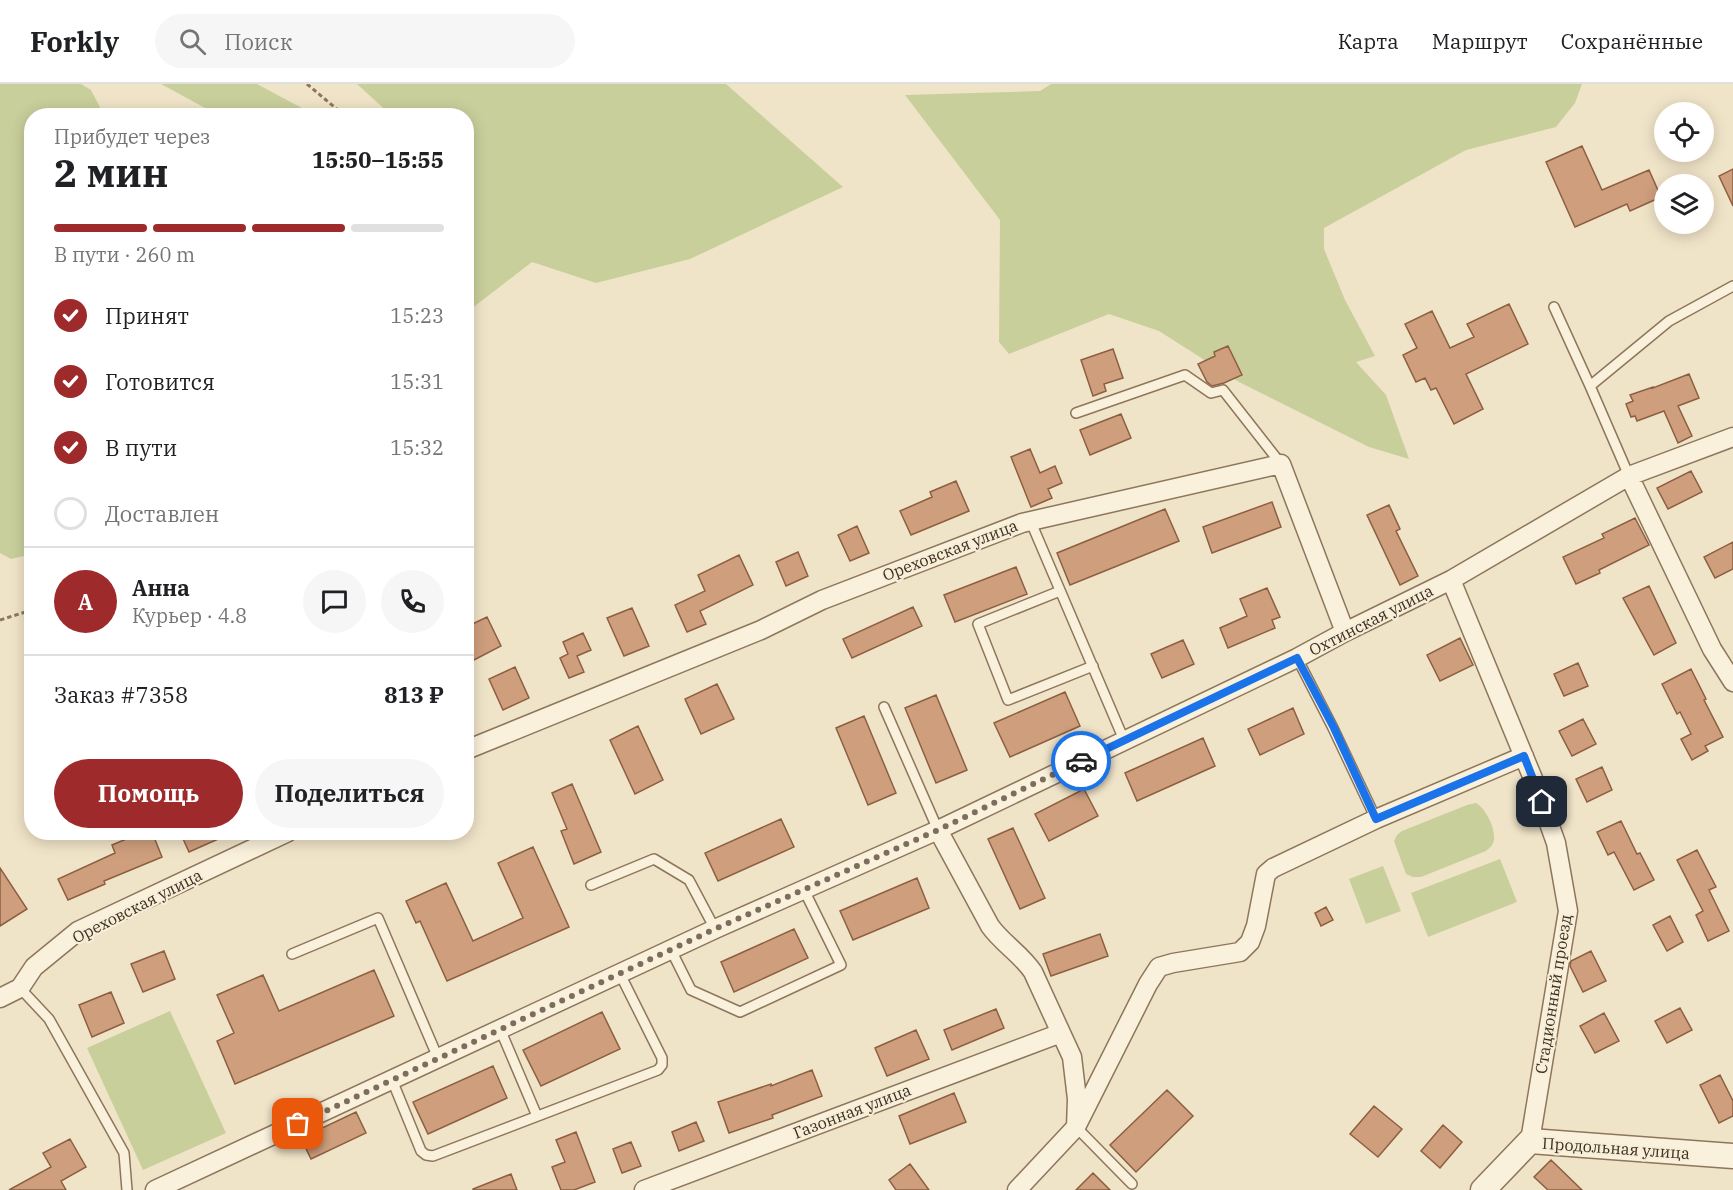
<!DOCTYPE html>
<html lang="ru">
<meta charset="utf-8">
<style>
:root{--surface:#fff;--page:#f6f6f6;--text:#202124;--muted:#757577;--line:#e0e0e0;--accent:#9e2a2b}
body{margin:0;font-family:"IBM Plex Serif",serif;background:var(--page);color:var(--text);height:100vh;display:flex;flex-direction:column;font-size:22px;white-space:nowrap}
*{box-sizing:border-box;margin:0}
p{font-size:20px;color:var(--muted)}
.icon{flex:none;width:33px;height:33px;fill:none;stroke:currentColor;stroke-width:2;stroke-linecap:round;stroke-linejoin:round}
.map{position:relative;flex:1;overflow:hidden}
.sheet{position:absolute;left:24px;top:24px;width:450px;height:732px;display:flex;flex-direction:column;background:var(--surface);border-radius:24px;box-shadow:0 3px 15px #0003}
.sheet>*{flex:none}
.buttons{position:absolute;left:1654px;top:18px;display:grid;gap:12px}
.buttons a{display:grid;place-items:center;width:60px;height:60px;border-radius:50%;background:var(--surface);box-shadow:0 3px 15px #0003;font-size:30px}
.pin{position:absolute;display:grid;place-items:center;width:51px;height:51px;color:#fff;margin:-26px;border-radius:12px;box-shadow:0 3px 9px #0006}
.courier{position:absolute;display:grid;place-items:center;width:60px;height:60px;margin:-30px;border:4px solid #1a73e8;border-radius:50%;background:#fff;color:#222;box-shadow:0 2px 8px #0007}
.summary em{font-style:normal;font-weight:700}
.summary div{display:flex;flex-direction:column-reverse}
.summary{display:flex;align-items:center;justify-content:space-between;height:102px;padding:0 30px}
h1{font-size:39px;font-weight:700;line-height:45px}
.bar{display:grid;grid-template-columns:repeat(4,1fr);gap:9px 6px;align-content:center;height:72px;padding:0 30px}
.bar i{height:8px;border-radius:4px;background:var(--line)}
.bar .on{background:var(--accent)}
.bar p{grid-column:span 4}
.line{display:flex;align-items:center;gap:15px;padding:0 30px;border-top:2px solid var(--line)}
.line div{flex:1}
.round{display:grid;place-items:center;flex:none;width:63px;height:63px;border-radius:32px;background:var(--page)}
ol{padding:0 30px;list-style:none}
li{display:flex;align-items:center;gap:18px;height:66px}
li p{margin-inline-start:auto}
li .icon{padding:6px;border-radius:50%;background:var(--accent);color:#fff;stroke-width:4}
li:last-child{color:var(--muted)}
li i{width:33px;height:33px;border:3px solid var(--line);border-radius:50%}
.action{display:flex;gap:12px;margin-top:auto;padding:12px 30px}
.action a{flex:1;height:69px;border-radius:36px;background:var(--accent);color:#fff;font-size:24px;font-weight:700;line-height:69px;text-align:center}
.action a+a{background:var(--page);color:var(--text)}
header{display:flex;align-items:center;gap:36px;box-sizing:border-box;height:84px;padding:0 30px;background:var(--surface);border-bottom:2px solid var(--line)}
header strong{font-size:28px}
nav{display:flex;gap:33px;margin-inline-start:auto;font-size:21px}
.search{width:420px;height:54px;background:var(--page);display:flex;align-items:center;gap:15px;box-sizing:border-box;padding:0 21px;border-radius:33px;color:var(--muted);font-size:22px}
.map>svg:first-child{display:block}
</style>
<header>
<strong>Forkly</strong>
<div class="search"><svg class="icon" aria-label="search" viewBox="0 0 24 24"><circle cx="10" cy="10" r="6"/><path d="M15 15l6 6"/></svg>Поиск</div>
<nav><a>Карта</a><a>Маршрут</a><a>Сохранённые</a></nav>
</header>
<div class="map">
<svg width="1733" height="1106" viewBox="0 0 1733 1106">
<rect width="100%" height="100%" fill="#f0e4c8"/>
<path fill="#c9cf9b" d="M0,0H81L91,6L104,31L32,32V470L11,475L0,469Z
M161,0H257L315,31H218Z
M357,0H726L843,103L690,175L596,199L532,178L467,228L466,32L391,31Z
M1051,0H1582L1575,19L1556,43L1466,66L1324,144V165L1345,216L1375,272L1356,278L1386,311L1409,375L1369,363L1239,298L1159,247L1109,230L1009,270L999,258L1000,136L905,11L1040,7Z
M1476,719C1486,725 1495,743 1494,755C1494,760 1490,764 1486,767L1421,793H1413L1406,790L1394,757L1397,751L1402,747L1467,721Z
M1500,775L1517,818L1428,853L1411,809Z
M1383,782L1401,827L1366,840L1349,795Z
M170,927L226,1049L143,1086L87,964Z"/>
<path fill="#cf9f7d" stroke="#8d5f41" stroke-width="1.5" d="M1582,62L1602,106L1649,86L1661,113L1630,127L1627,120L1575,143L1546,78Z
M1733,85V122L1719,92Z
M1509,220L1528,260L1466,290L1483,325L1454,340L1436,304L1431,306L1425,294L1416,298L1403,271L1417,264L1405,240L1432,227L1450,264L1474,253L1467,240Z
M1228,262L1242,291L1224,299L1212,302L1207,298L1198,280L1215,272L1214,268Z
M1113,265L1123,294L1104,300L1106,307L1093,312L1081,276Z
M1689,290L1699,314L1678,322L1692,352L1678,359L1664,327L1637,337L1635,332L1631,333L1626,320L1633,317L1630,311L1653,303V304Z
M1121,330L1131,354L1090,371L1080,346Z
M1030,365L1040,389L1055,382L1062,399L1048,405L1052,414L1031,423L1011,373Z
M1691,387L1702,408L1668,425L1657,404Z
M956,397L969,427L911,451L900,427L932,413L930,408Z
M1272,418L1281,443L1212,469L1203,443Z
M1389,421L1400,445L1396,447L1418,492L1400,501L1367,431Z
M1165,425L1179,457L1070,501L1057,469Z
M1635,434L1649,461L1599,486L1600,489L1576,500L1563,473L1604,454L1602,450Z
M857,442L869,469L850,477L838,451Z
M1733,458V485L1715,494L1704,473Z
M798,468L808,492L786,502L776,478Z
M739,471L753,501L700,527L706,540L687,548L675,521L705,507L698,491Z
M1016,483L1027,510L955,538L944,511Z
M1649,502L1676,559L1654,571L1623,514Z
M1267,504L1280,533L1272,536L1275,544L1228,564L1220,544L1247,532L1240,515Z
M913,523L922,542L852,574L843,555Z
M632,524L649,562L624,572L607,534Z
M487,533L501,562L474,576L466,560V543Z
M583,549L591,566L577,572L584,588L569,594L560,574L568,570L563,558Z
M1460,554L1473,581L1440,597L1427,571Z
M1183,556L1194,580L1162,594L1151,570Z
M1578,579L1588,602L1564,612L1554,590Z
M515,583L529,614L503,626L489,595Z
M1691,585L1706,615L1704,616L1723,653L1705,662L1708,667L1692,676L1681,655L1691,650L1680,628L1677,630L1662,600Z
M717,600L734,635L701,650L685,615Z
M1065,608L1080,642L1010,673L994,639Z
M936,611L967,686L936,699L905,624Z
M1293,624L1304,650L1260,671L1248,645Z
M864,632L896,709L868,721L836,644Z
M1583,635L1596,660L1572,672L1559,647Z
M638,642L663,696L635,710L610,656Z
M1203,654L1215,682L1137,717L1125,689Z
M1602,683L1612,706L1587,718L1576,695Z
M572,700L601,768L574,780L561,747L567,745L552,709Z
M1084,705L1098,732L1049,757L1035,730Z
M781,735L794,763L718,797L705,769Z
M1621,737L1637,770L1640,769L1654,796L1634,806L1614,768L1608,771L1597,748Z
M1013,744L1045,814L1020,825L988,755Z
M143,748H152L162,773L104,797L105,800L68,816L58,795L115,769L112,761Z
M180,748H234L189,768Z
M533,763L569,843L447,897L420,837L416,839L406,817L446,799L473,857L523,834L498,779Z
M1697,766L1716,803L1709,806L1729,847L1708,857L1696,831L1703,827L1677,776Z
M0,784L27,825L0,842Z
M917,794L929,824L853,856L840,827Z
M1326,823L1333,836L1321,842L1315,829Z
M1670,832L1683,858L1667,867L1653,841Z
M794,845L808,874L734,908L721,878Z
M1100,850L1108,872L1051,892L1043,870Z
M164,867L175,895L143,908L131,880Z
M1591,867L1606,897L1583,908L1570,882L1571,877Z
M374,886L394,932L235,1000L217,957L234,949L217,911L263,891L279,927Z
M111,908L124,939L92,953L79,921Z
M1680,924L1692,946L1667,959L1655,937Z
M996,925L1004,944L952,966L944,946Z
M602,928L620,965L541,1002L523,966Z
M1604,929L1619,957L1595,969L1580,942Z
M916,946L929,975L887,992L875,964Z
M493,982L507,1014L428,1050L413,1018Z
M812,986L822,1012L772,1031L773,1034L729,1049L718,1018L771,1000V1002Z
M1720,991L1733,1017V1032L1719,1039L1700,1001Z
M1167,1006L1193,1032L1136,1088L1110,1061Z
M954,1009L966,1038L910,1060L899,1032Z
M1374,1022L1402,1045L1378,1073L1350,1050Z
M356,1028L366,1049L311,1075L301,1054Z
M696,1038L704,1057L679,1067L672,1048Z
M1443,1041L1462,1058L1440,1084L1421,1067Z
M576,1048L595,1098L574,1106H561L552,1083L565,1078L556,1056Z
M70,1055L86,1083L61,1097L66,1106H9L51,1083L43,1069Z
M631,1058L641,1082L622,1089L613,1065Z
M1551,1076L1582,1106H1548L1534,1093Z
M910,1080L929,1106H896L889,1096Z
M1093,1089L1110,1106H1076Z
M511,1090L517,1106H473V1105Z"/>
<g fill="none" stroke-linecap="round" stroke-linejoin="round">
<g stroke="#8d765c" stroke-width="12">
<path id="service" d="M1554,223L1590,302L1629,392
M1590,302L1669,237L1733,202
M1076,329L1185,291L1211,309L1223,306L1281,380
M1030,436L1124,656
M1060,507L978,540L1008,616L1093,582
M1297,574L1333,644L1376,735
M884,623L938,746
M591,801L654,775L689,796L715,845
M671,866L691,906L740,928L841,881L804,806
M292,870L378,834L438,974
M20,904L49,935L124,1069L127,1106
M500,945L537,1032
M392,996L421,1067L426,1071L433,1072L658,986L662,981V974L620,890
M1076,1043L1132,1100"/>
</g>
<g stroke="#8d765c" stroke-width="21">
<path id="minor" d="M1629,392L1712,565L1733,598
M1451,496L1534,697L1556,759L1568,827L1530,1057
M466,666L761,546L822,516L1022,439L1281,380L1345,548
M938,746L990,842C1002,859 1021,870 1033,888L1072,973L1077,1015L1076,1043L1017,1106
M0,914L20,904L34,883L78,847L288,748
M1076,1043L1148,900L1159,883L1173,879L1240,868L1250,858L1256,842L1266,790L1273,784L1376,735L1524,672
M155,1106L715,845L938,746L1297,574L1345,548L1451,496L1629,392L1733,353
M644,1106L1061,949"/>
</g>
<g stroke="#8d765c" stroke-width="27">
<path id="tertiary" d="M1483,1106L1530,1057L1733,1072"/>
</g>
<path stroke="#8d765c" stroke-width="3" stroke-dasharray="4.5 3" stroke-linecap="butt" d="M307,0L345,32
M0,536L32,526"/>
<use href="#service" stroke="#faf1dc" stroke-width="9"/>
<use href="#minor" stroke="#faf1dc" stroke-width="18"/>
<use href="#tertiary" stroke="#faf1dc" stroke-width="24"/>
</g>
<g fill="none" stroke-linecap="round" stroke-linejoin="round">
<path stroke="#7c6e5b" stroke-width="6" stroke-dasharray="0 10.8" d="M298,1040L715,845L938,746L1081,677"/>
<path stroke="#1a73e8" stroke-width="8" d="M1081,677L1297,574L1334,644L1376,735L1524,672L1542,718"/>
</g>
<g text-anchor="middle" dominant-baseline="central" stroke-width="4.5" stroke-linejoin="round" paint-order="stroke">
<g font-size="16" fill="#3d2e20" stroke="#f7eed8">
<text transform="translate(950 466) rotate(-21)">Ореховская улица</text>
<text transform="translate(1371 536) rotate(-27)">Охтинская улица</text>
<text transform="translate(137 822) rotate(-27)">Ореховская улица</text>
<text transform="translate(1553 910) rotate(-81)">Стадионный проезд</text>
<text transform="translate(852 1027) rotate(-21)">Газонная улица</text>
<text transform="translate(1616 1064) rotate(4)">Продольная улица</text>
</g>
</g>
</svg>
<div class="buttons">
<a><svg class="icon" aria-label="locate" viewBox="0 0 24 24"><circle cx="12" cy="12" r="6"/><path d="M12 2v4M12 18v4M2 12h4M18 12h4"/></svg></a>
<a><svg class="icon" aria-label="layers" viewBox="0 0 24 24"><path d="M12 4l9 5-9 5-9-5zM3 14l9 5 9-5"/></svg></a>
</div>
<div class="pin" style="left:298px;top:1040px;background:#ea580c"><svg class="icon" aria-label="bag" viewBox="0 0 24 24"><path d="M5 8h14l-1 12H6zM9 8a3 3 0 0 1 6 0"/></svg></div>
<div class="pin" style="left:1542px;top:718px;background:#1f2937"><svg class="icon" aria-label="home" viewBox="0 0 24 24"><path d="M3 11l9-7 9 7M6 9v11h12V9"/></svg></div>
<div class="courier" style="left:1081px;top:677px"><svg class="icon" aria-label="car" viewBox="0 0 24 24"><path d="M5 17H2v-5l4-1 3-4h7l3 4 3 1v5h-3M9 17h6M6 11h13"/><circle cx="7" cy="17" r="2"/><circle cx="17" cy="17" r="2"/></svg></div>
<section class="sheet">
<div class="summary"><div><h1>2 мин</h1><p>Прибудет через</p></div><em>15:50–15:55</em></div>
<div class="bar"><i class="on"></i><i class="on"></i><i class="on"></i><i></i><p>В пути · 260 m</p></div>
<ol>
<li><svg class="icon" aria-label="check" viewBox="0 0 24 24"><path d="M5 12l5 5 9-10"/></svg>Принят<p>15:23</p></li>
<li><svg class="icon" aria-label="check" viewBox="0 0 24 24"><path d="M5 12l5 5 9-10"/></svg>Готовится<p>15:31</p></li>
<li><svg class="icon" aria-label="check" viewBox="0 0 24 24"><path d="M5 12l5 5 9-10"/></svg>В пути<p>15:32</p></li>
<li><i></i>Доставлен</li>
</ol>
<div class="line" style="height:108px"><b class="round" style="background:var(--accent);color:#fff">А</b><div><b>Анна</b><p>Курьер · 4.8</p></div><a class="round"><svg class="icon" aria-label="chat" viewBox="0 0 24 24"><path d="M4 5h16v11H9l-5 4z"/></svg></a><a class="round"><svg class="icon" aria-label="phone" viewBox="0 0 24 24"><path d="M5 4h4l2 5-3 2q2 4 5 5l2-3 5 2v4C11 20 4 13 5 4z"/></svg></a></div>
<div class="line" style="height:78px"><div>Заказ #7358</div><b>813 ₽</b></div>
<div class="action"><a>Помощь</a><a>Поделиться</a></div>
</section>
</div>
